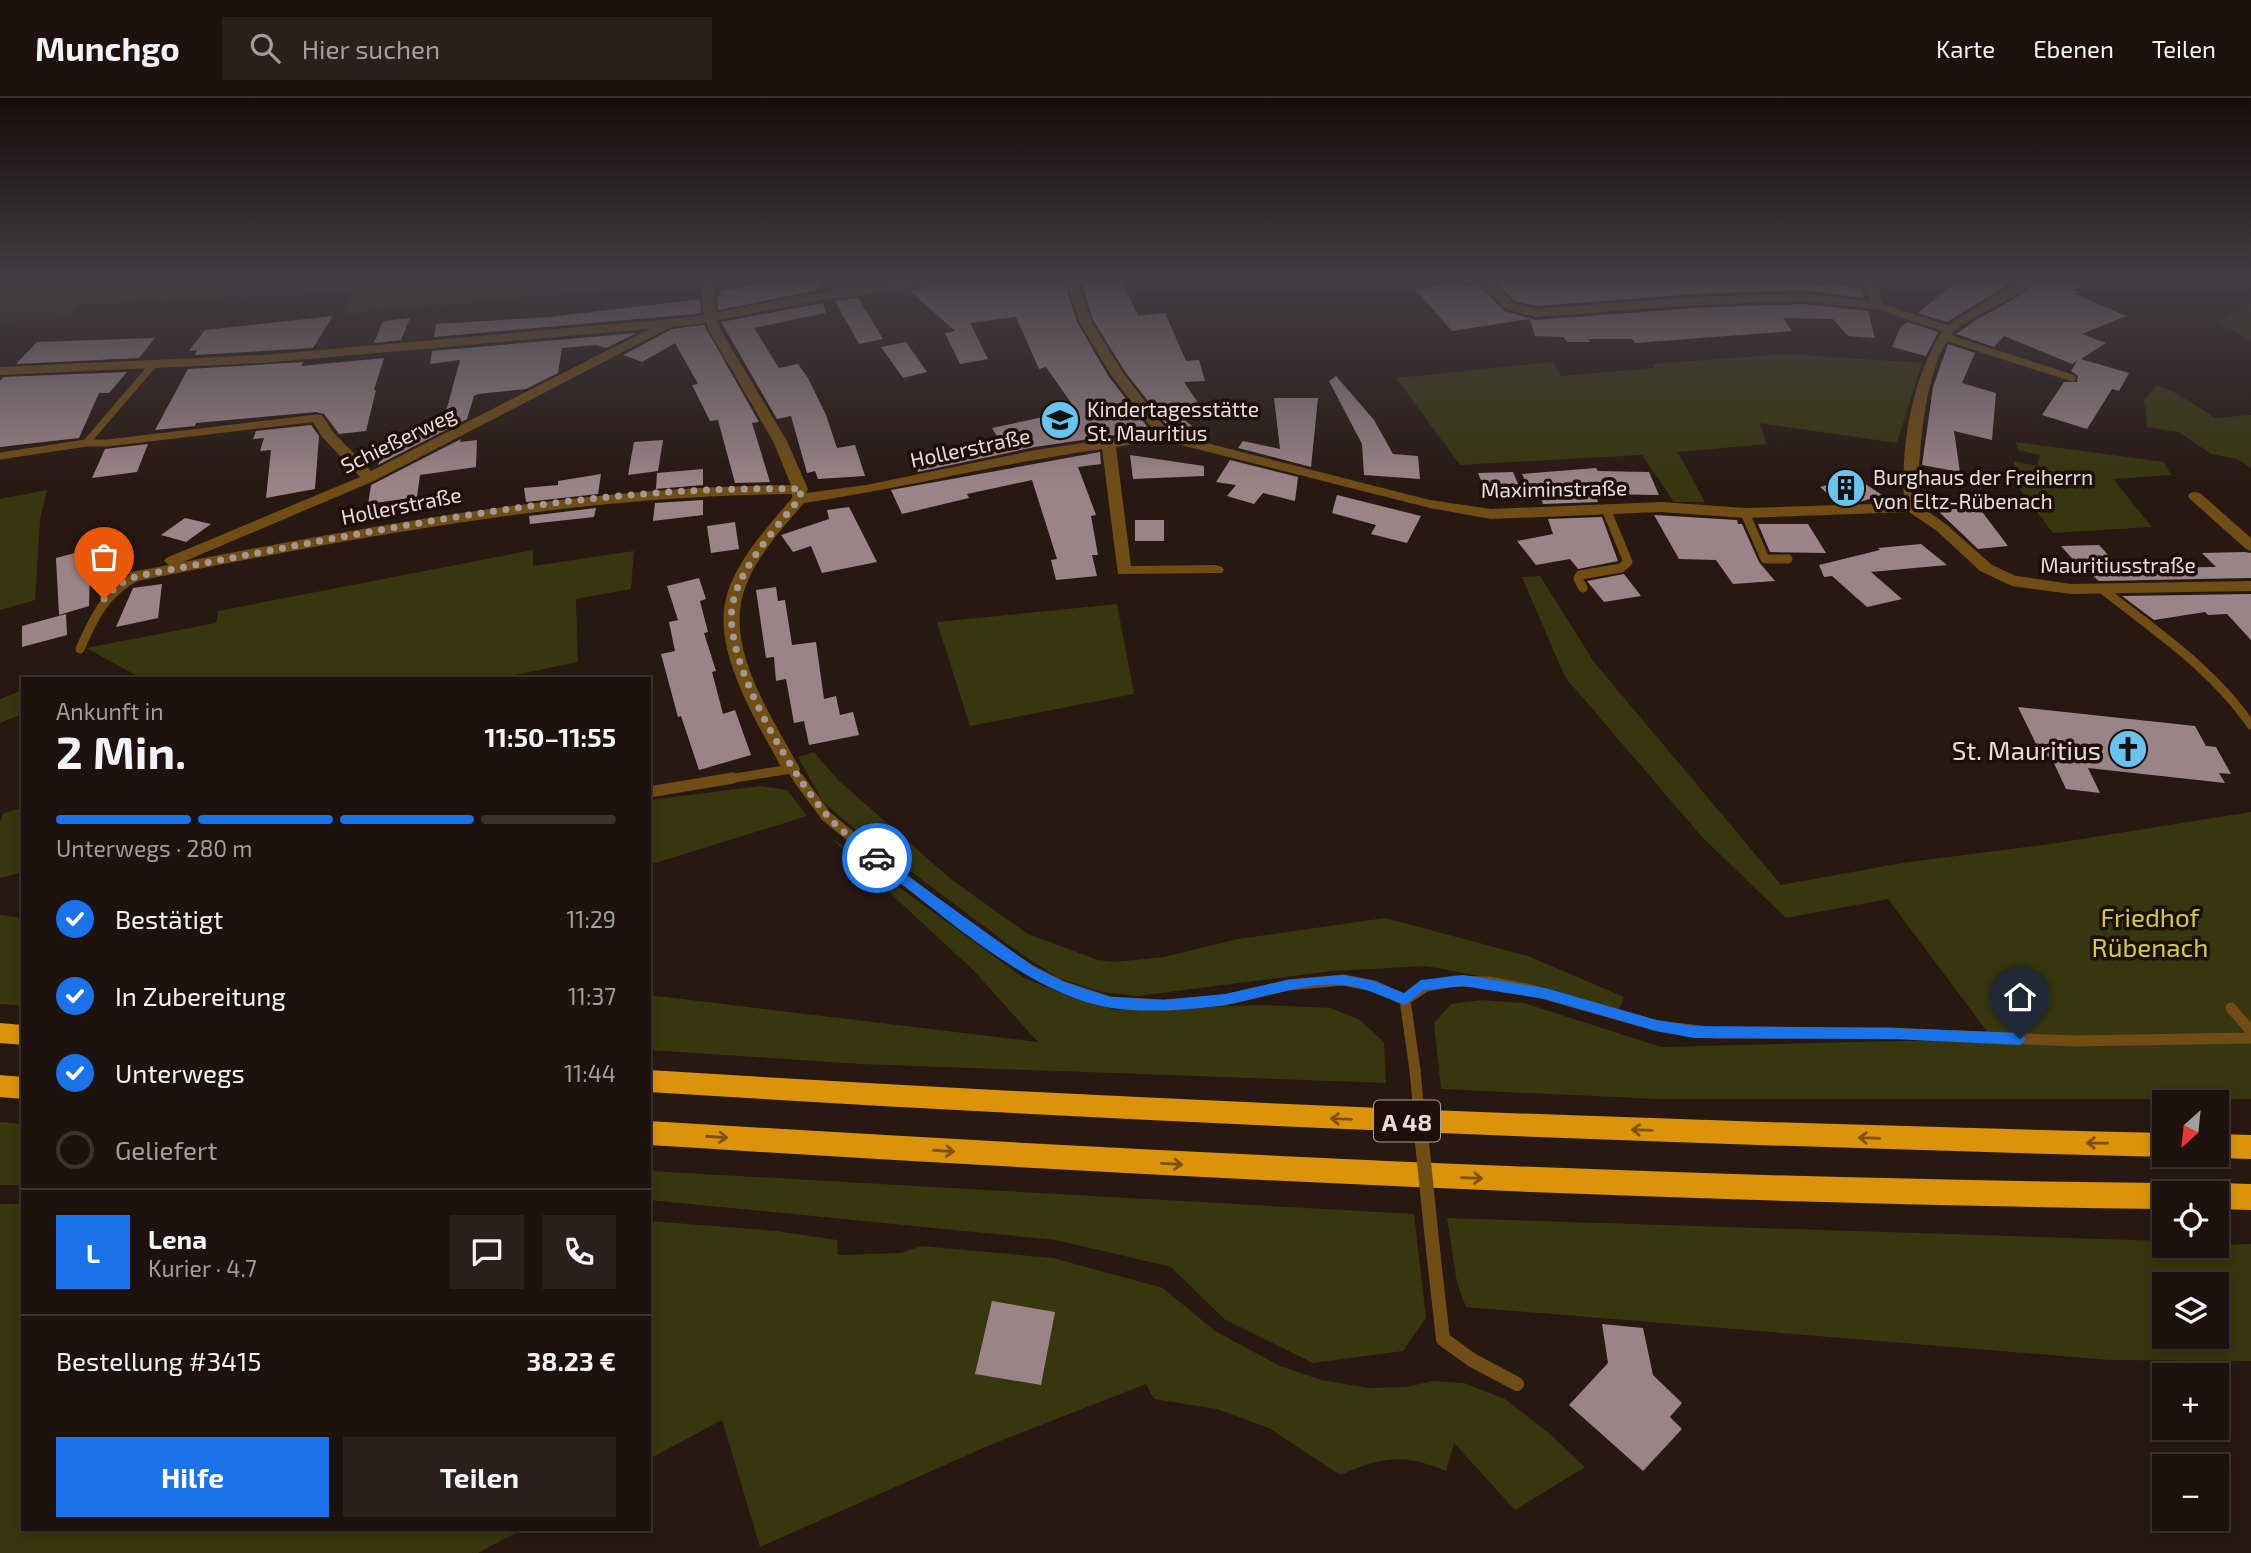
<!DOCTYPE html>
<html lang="de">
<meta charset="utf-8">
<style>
:root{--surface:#1e120e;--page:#2b201c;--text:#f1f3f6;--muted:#a19e9e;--line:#3c322e;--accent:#1a73e8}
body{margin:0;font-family:"Exo 2",sans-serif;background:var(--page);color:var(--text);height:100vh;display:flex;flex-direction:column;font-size:26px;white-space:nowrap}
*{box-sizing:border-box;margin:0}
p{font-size:23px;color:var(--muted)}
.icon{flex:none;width:38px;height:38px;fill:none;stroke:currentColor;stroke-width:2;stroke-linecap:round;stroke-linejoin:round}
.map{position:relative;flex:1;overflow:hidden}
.sheet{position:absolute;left:21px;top:579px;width:630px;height:854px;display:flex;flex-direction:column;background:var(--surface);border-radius:0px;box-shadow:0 4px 10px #0003,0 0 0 2px var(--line)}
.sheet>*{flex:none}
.needle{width:46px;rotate:207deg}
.fabs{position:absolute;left:2152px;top:992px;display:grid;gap:14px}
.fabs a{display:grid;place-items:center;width:77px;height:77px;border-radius:0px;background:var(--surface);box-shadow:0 4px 10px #0003,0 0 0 2px var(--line);font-size:35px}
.pin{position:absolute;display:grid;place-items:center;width:60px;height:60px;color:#fff;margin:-72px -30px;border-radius:50% 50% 50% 0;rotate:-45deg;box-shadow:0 0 7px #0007}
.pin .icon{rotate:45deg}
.courier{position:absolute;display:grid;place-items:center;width:70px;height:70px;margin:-35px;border:5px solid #1a73e8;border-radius:50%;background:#fff;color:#222;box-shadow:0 2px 9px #0007}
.head em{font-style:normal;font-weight:700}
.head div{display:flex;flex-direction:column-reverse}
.head{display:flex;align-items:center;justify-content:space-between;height:119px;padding:0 35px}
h1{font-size:46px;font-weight:700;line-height:52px}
.bar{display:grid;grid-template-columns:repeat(4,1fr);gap:10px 7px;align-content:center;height:84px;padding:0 35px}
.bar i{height:9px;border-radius:5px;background:var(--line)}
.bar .selected{background:var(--accent)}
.bar p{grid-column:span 4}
.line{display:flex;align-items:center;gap:18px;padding:0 35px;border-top:2px solid var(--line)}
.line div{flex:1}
.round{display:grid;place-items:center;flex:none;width:74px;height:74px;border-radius:0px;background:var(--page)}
ol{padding:0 35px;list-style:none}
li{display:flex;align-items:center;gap:21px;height:77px}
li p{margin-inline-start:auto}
li .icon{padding:7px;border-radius:50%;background:var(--accent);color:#fff;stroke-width:4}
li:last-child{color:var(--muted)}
li i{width:38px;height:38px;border:4px solid var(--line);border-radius:50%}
.cta{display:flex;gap:14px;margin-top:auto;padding:14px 35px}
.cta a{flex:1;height:80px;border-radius:0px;background:var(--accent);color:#fff;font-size:28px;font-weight:700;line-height:80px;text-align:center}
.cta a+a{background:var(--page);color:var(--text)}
header{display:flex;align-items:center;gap:42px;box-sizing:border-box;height:98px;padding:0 35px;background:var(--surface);border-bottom:2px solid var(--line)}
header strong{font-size:33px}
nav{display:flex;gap:38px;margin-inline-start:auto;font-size:24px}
.search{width:490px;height:63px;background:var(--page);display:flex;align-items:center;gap:18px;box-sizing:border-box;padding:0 24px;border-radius:0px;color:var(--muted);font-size:26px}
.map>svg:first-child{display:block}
</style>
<header>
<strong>Munchgo</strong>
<div class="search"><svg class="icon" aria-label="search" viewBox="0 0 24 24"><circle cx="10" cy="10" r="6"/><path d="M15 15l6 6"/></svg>Hier suchen</div>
<nav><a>Karte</a><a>Ebenen</a><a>Teilen</a></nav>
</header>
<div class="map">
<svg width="2251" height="1455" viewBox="0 0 2251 1455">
<rect width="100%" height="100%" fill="#281812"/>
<path fill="#37360e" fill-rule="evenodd" d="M0,183H698L343,216L352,194L80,206L69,220L0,223Z
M2251,204V242L2215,224Z
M1787,256L1922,265L1897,345L1759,325L1767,346L1678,354L1705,404H1674L1642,357L1460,367L1396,280L1553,264L1561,278L1655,270L1652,266Z
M2157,287L2178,296L2215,320L2251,317V370L2237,361L2211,356L2179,334L2147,329L2144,302Z
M2016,344L2164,364L2171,377L2113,381L2152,429L2053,435L2017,388L2014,363L2037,368L2040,357L2018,352Z
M47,392L40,421L35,502L0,512V401Z
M533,452V468L634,453L631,491L576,501L578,564L495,581H143L86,550L216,525L218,513Z
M1540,478L1594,564L1781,787L1902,765L2050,746L2251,714V1001H1657L1441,991L1434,925L1451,906L1481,902L1524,905L1661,949L2025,940L1989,936L1888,801L1786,820L1702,739L1565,579L1522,479Z
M1117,506L1134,596L970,628L937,524Z
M23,592V616L0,625V601Z
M814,654L838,682L952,782L1028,836L1098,862L1115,864L1164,859L1238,841L1385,820L1528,858L1624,899L1619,912L1516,885L1426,868L1333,873L1138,898L1102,894L1058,880L1017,853L861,736L823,704L798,659Z
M761,688L787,692L807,718L649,767V702Z
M23,709V774L0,780V723L3,716Z
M830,739L1024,880L1073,900L1116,912L1264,907L1331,910L1360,922L1384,944L1386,985L861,966L649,952V897L1038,944L974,873Z
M0,817L23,820V908L0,906Z
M0,1024L23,1026V1087H0Z
M649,1073L1414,1116L1426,1220L1403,1253L1313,1265L1224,1221L1171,1169L1056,1142L649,1102Z
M0,1106H23V1432H521L478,1455H0Z
M1447,1120L2165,1143V1148L2251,1146V1263L2111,1262L1466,1209L1457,1185ZM2165,1186H2217V1239H2165Z
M649,1123L776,1133L837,1142L838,1157L901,1155L921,1148L1053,1160L1163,1190L1215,1233L1280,1268L1321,1282L1369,1290L1406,1289L1433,1283L1464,1285L1505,1301L1550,1336L1585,1369L1515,1412L1454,1345L1446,1373C1402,1355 1383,1359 1340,1377L1269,1330L1217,1311L1154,1301L1146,1286L990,1347L760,1449L722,1322L649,1361Z"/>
<path fill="#9b8488" d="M778,183H816L819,192L718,212L717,199L721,198L720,193Z
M937,183H1064L1077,224L1109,279L1150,332L1035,349L918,374L910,356L940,350L945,360L982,352L985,356L1003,348L992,330L1076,312L1046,269L1039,271L1016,219L970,225L988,261L960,266L945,235L955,233L909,192L928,190Z
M1081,183H1122L1138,218L1165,215L1186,263L1199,262L1205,283L1184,284L1203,312L1179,317L1192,328L1178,332L1166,326L1126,275L1093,222Z
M1513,183H1671L1675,188L1734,183L1824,188L1823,186L1862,190L1864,200L1802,192L1695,196L1536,208L1515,203L1497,185Z
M1957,183H2014L1947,224L1918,215Z
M2039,183H2088L2073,192L2079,194L2075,196L2126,218L2082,236L2106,245L2081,261L2129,275L2119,293L2112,291L2087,331L2042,317L2064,284H2077L2078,278L2071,273L2078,262L2072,266L2004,238L1994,249L1956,236L1978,221L2019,198Z
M1458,185L1461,189L1479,187L1504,213L1536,222L1695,210L1802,206L1868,213L1875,240L1848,238L1833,221L1783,220L1792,233L1635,245L1632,241H1588L1590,244H1567L1564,239L1535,238L1530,221L1452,233L1415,191Z
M858,200L883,241L859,246L835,203Z
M700,201L701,215L693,216L434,239L436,226L550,219Z
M823,205L826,215L754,230L779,270L798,266L808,280L826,317L837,350L855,347L865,378L818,381L815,373L807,375L791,318L777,321L721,224Z
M333,218L313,250L195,257L197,252L189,253L205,232Z
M410,220L401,242L374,245L383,223Z
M1907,224L1938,234L1926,258L1892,249L1900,230Z
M704,227L759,324L752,325L770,384L735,385L718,322L710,323L692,287L698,286L675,245L642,264L623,257L672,231Z
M637,235L606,250L596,247L562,250L558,275L526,291L478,296L474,298L467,321L378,367L386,344L404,342L408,331L431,329L434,318L445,317L460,262L430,266L432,253Z
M155,240L139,260L16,266L37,244Z
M906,244L927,274L903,280L881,249Z
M1948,246L1975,255L1962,285L1996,295L1992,342L1954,333L1960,374L1922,367L1933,289Z
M384,260L374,292H376L366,333L339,336L324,316L316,314L196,325L195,328L155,332L188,271L304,264L301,268Z
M127,274L109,295H99L79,340L0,349V283L3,279Z
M1336,278L1374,322L1393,356L1418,358L1420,381L1364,377L1362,346L1329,283Z
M1274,300H1318L1311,369L1238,350L1243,343L1280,351Z
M311,327L319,338L315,391L266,400L271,352L260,353L264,340L253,341L256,333Z
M461,341L460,344L477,342L476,369L420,377L417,399L368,406L371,387Z
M663,342L658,373L628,377L634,344Z
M148,346L137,374L92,380L105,351Z
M1100,354L1101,366L1078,369L1096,417L1091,418L1098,457H1092L1097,478L1056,482L1051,462L1057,461L1032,382L967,396L969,400L902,416L891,392Z
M1130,357L1204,368V378L1133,381Z
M1230,362L1298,379L1295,403L1263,395L1254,406L1227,398L1236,387L1216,384Z
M1596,370L1598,373L1649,374L1659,397L1595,396L1598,404L1543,406L1540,397H1532L1522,376Z
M703,371V387L656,391L657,375Z
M1513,374L1522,395L1487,397L1478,375Z
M601,376L598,396L526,404L524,390L558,387V383Z
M1855,379L1882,397L1860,404H1837L1820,389Z
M1337,397L1421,418L1407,445L1371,436L1376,427L1332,415Z
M703,402V417L653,423L655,405Z
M849,409L877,464L822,475L811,448L793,454L781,437L829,421L827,412Z
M596,410L594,419L530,426L529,418Z
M1936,411H1980L2008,448L1978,451Z
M1654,417L1737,422L1738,426H1742L1759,464L1775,483L1733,486L1716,462L1679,461Z
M1602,419L1618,463L1578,471L1570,461L1536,467L1517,443L1553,436L1548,421Z
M185,420L211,426L186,444L161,437Z
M1135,422H1164V443H1135Z
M735,424L739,451L711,455L707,428Z
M1758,426H1808L1826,455L1770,454Z
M1921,446L1947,467L1871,474L1902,501L1867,509L1832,478L1824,479L1819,467L1880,452L1878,450Z
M105,447L107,473L90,477L89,508L59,517L56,460Z
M2099,447L2120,470L2216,469L2202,455L2245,454L2251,455V480L2099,483L2089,475H2085L2061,448Z
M1624,476L1641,498L1604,504L1587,483Z
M699,480L706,501L700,503L708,534L704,535L716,573L712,574L723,616L735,612L751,657L699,672L681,618L678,619L661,556L675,553L669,524L678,522L667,488Z
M162,486L158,520L116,529L133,490Z
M776,489L778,503L785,502L792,547L816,544L824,601L836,598L840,617L853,614L859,637L809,647L804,623L794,625L786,581L776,583L774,559L766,560L756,492Z
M2251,496V542L2227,516L2208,517L2205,514L2154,522L2122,498Z
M66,516L67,537L22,549V528Z
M2018,609L2195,628L2206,648L2216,649L2231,676L2219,675L2225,685L2088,670L2100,695L2066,691L2052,661L2040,654Z
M992,1203L1055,1214L1041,1287L975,1276Z
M1602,1226L1643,1230L1653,1277L1682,1305L1670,1319L1682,1331L1643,1373L1569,1307L1608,1265Z"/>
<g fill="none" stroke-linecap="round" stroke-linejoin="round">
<path stroke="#704d15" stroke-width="7" d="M1945,239L2072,280
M86,345L153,267
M0,358L86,345H107L317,320"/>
<path stroke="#704d15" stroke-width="9" d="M1745,415L1765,461H1788
M1583,490L1578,481L1580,477L1621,470L1628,464L1606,411
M2102,491C2155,533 2212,570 2251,627
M80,551C94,519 105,495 137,478
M722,682L791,671L799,682"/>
<path stroke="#704d15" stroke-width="11" d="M798,680L826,718L889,770L972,833L1030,872L1061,888L1110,904L1164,907L1225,902L1288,887L1343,882L1374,888L1405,902L1415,972
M649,694L733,680
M1405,902L1426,888L1455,883L1489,884L1527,891L1658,928L1716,935H1891L2075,943L2251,940
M2231,910L2251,933"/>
<path stroke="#704d15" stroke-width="14" d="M1433,1152L1443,1241L1472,1262L1517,1286"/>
<path fill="#704d15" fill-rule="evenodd" d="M701,183H713L715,213L720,231L787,343L808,391L806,395L866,387L1036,352L1155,334L1111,277L1079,223L1066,183H1078L1091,223L1124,276L1164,328L1187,340L1430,402L1491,411L1661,404L1745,410L1904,405C1901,346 1911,284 1942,233L1876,211L1802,203L1695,207L1536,219L1506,211L1478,183H1491L1514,205L1536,211L1695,199L1802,195L1870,203L1863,183H1875L1883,206L1947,227L2020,183H2036C2014,203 1981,212 1957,231C1924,259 1917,366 1919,407L1947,427L1992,467L2016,478L2071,486L2251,483V493L2071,496L2012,488L1980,473L1937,433L1909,414L1745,420L1661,414L1491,421L1430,410L1177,346L1167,341L1116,349L1131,468L1216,467L1222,469L1224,472L1222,475L1118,476L1102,351C1002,365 904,390 804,405C780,433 748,467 741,505C731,562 775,623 800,671L798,676H784L782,671C758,625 715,559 725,505C733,465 767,430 792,400V396C568,398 355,440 137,483L129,478L131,474L169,467L164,463L166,460L360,379L323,340L310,320L312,317H322L333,334L371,373L669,221L675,225L673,228L374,383L183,464C385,425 585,389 791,387L773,343L708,231L703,213Z
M2195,394L2200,395L2251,440V453L2246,451L2190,401L2188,398L2190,395Z"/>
<path fill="#704d15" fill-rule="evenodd" d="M901,183H934L928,187L810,204L693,227L263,265L0,277V269L263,257L693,219L810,196Z"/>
<path fill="#db930c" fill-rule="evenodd" d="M0,925L23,927V947L0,945Z
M649,972C1154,1004 1659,1023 2165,1035V1057H2170L2165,1059C1659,1046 1154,1026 649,994Z
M0,977L23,979V1001L0,999Z
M649,1023C1154,1054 1659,1080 2165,1085L2174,1089L2177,1096H2165V1111C1659,1105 1154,1079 649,1047Z
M2217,1036L2251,1037V1061L2217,1060L2210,1057H2217Z
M2217,1085L2251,1086V1112L2217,1111V1096H2205L2208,1089Z"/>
<path stroke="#704d15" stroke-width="11" d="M1415,972L1420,1027"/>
<path stroke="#704d15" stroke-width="14" d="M1420,1025L1433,1152"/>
</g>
<defs><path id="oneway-shaft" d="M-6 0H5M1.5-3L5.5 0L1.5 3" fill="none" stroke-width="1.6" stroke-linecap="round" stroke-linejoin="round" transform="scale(1.75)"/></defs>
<g stroke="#7c510b">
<use href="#oneway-shaft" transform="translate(1341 1021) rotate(-178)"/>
<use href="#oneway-shaft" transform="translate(1642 1032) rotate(-178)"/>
<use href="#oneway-shaft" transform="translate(717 1039) rotate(4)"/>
<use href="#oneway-shaft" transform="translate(1869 1040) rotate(-178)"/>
<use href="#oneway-shaft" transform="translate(2097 1045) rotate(-179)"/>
<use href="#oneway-shaft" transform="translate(944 1053) rotate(4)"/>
<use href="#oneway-shaft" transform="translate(1172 1066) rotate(3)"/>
<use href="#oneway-shaft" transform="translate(1472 1080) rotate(2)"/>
</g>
<linearGradient id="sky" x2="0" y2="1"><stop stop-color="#160d0a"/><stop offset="0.47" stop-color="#423d44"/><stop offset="1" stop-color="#423d44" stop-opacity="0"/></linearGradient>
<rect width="2251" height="387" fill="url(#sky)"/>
<path fill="#1a73e8" d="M877,756L1034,869L1064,884L1110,899L1164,902L1225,896L1288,882L1343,877L1374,883L1404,895L1421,882L1463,877L1545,890L1656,922L1694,928L1893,930L2020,935L2026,941L2020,947L1893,941L1694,940L1656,933L1545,901L1463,888L1424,892L1405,907C1385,900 1367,890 1345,887C1304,883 1263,901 1224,907C1188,912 1148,915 1112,910C1030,898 938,813 873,763L871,760Z"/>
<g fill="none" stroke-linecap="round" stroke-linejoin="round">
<path stroke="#a59893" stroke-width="7" stroke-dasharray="0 12.6" d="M104,501L119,486L137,478C357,437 576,386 802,391L799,401C777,429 741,468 733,504C720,559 790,673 825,715C839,732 860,746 877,760"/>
</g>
<defs>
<g id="school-disc" transform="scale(2.0125)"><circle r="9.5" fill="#66c4ef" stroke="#1e0f0a"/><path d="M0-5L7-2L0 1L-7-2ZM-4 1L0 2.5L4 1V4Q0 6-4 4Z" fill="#111"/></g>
<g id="building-disc" transform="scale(2.0125)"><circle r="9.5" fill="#66c4ef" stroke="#1e0f0a"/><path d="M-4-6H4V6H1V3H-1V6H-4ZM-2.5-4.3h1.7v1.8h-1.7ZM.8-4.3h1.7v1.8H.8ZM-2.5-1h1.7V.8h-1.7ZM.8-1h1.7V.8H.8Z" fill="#111"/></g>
<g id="church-disc" transform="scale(2.0125)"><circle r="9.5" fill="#66c4ef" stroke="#1e0f0a"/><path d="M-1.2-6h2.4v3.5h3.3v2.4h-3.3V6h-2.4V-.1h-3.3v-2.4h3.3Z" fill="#111"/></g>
</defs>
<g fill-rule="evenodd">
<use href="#school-disc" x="1060" y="322"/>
<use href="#building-disc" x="1846" y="390"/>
<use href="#church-disc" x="2128" y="651"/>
</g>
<g text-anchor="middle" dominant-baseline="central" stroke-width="7" stroke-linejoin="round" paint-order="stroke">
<g font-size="21" fill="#e9ddd9" stroke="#1e0f0a" text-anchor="start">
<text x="1087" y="310">Kindertagesstätte<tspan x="1087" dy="24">St. Mauritius</tspan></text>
<text x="1873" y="378">Burghaus der Freiherrn<tspan x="1873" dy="24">von Eltz-Rübenach</tspan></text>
</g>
<g font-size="21" fill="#e9ddd9" stroke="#1e0f0a">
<text transform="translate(398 341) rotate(-26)">Schießerweg</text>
<text transform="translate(970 349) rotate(-12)">Hollerstraße</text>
<text transform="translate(1554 390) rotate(-1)">Maximinstraße</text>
<text transform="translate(401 407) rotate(-11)">Hollerstraße</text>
<text x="2118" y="466">Mauritiusstraße</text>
</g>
<rect fill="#1e0f0a" stroke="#ac9f9b" stroke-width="2" x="1374" y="1002.5" width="66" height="41" rx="5"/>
<g font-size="24" font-weight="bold" fill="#e9ddd9">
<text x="1407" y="1023">A 48</text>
</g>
<g font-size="26" fill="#e9ddd9" stroke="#1e0f0a" text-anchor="end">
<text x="2101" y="651">St. Mauritius</text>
</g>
<g font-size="26" fill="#cfcc3e" stroke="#1e0f0a">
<text x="2150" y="818">Friedhof<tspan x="2150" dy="30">Rübenach</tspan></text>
</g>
</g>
</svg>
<div class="fabs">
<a><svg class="needle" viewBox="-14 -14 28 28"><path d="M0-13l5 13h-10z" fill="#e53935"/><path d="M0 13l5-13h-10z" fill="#a19e9e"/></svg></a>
<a><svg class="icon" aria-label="locate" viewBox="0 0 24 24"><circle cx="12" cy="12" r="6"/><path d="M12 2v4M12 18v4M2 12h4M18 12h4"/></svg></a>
<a><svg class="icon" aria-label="layers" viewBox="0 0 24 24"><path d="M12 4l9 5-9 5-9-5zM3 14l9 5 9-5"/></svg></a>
<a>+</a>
<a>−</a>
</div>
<div class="pin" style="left:104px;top:501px;background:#ea580c"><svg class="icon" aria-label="bag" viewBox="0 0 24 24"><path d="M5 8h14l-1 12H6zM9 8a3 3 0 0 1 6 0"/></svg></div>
<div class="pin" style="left:2020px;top:941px;background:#1f2937"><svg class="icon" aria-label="home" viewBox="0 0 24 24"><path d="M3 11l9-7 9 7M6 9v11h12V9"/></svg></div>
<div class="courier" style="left:877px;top:760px"><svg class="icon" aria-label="car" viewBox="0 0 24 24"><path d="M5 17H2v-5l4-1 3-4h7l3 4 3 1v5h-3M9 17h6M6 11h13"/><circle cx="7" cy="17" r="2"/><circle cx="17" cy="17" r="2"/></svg></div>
<section class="sheet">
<div class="head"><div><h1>2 Min.</h1><p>Ankunft in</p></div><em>11:50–11:55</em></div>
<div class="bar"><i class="selected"></i><i class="selected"></i><i class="selected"></i><i></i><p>Unterwegs · 280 m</p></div>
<ol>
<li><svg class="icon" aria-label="check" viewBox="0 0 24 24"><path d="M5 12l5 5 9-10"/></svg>Bestätigt<p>11:29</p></li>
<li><svg class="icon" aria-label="check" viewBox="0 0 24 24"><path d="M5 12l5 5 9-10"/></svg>In Zubereitung<p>11:37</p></li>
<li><svg class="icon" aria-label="check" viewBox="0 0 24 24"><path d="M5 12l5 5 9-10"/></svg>Unterwegs<p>11:44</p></li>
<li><i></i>Geliefert</li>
</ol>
<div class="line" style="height:126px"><b class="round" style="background:var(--accent);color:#fff">L</b><div><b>Lena</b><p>Kurier · 4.7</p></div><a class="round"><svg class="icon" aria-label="chat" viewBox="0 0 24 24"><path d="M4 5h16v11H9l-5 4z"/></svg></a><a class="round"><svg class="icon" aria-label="phone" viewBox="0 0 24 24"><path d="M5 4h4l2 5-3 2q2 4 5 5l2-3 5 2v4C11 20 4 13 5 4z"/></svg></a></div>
<div class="line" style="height:91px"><div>Bestellung #3415</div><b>38.23 €</b></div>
<div class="cta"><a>Hilfe</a><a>Teilen</a></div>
</section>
</div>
